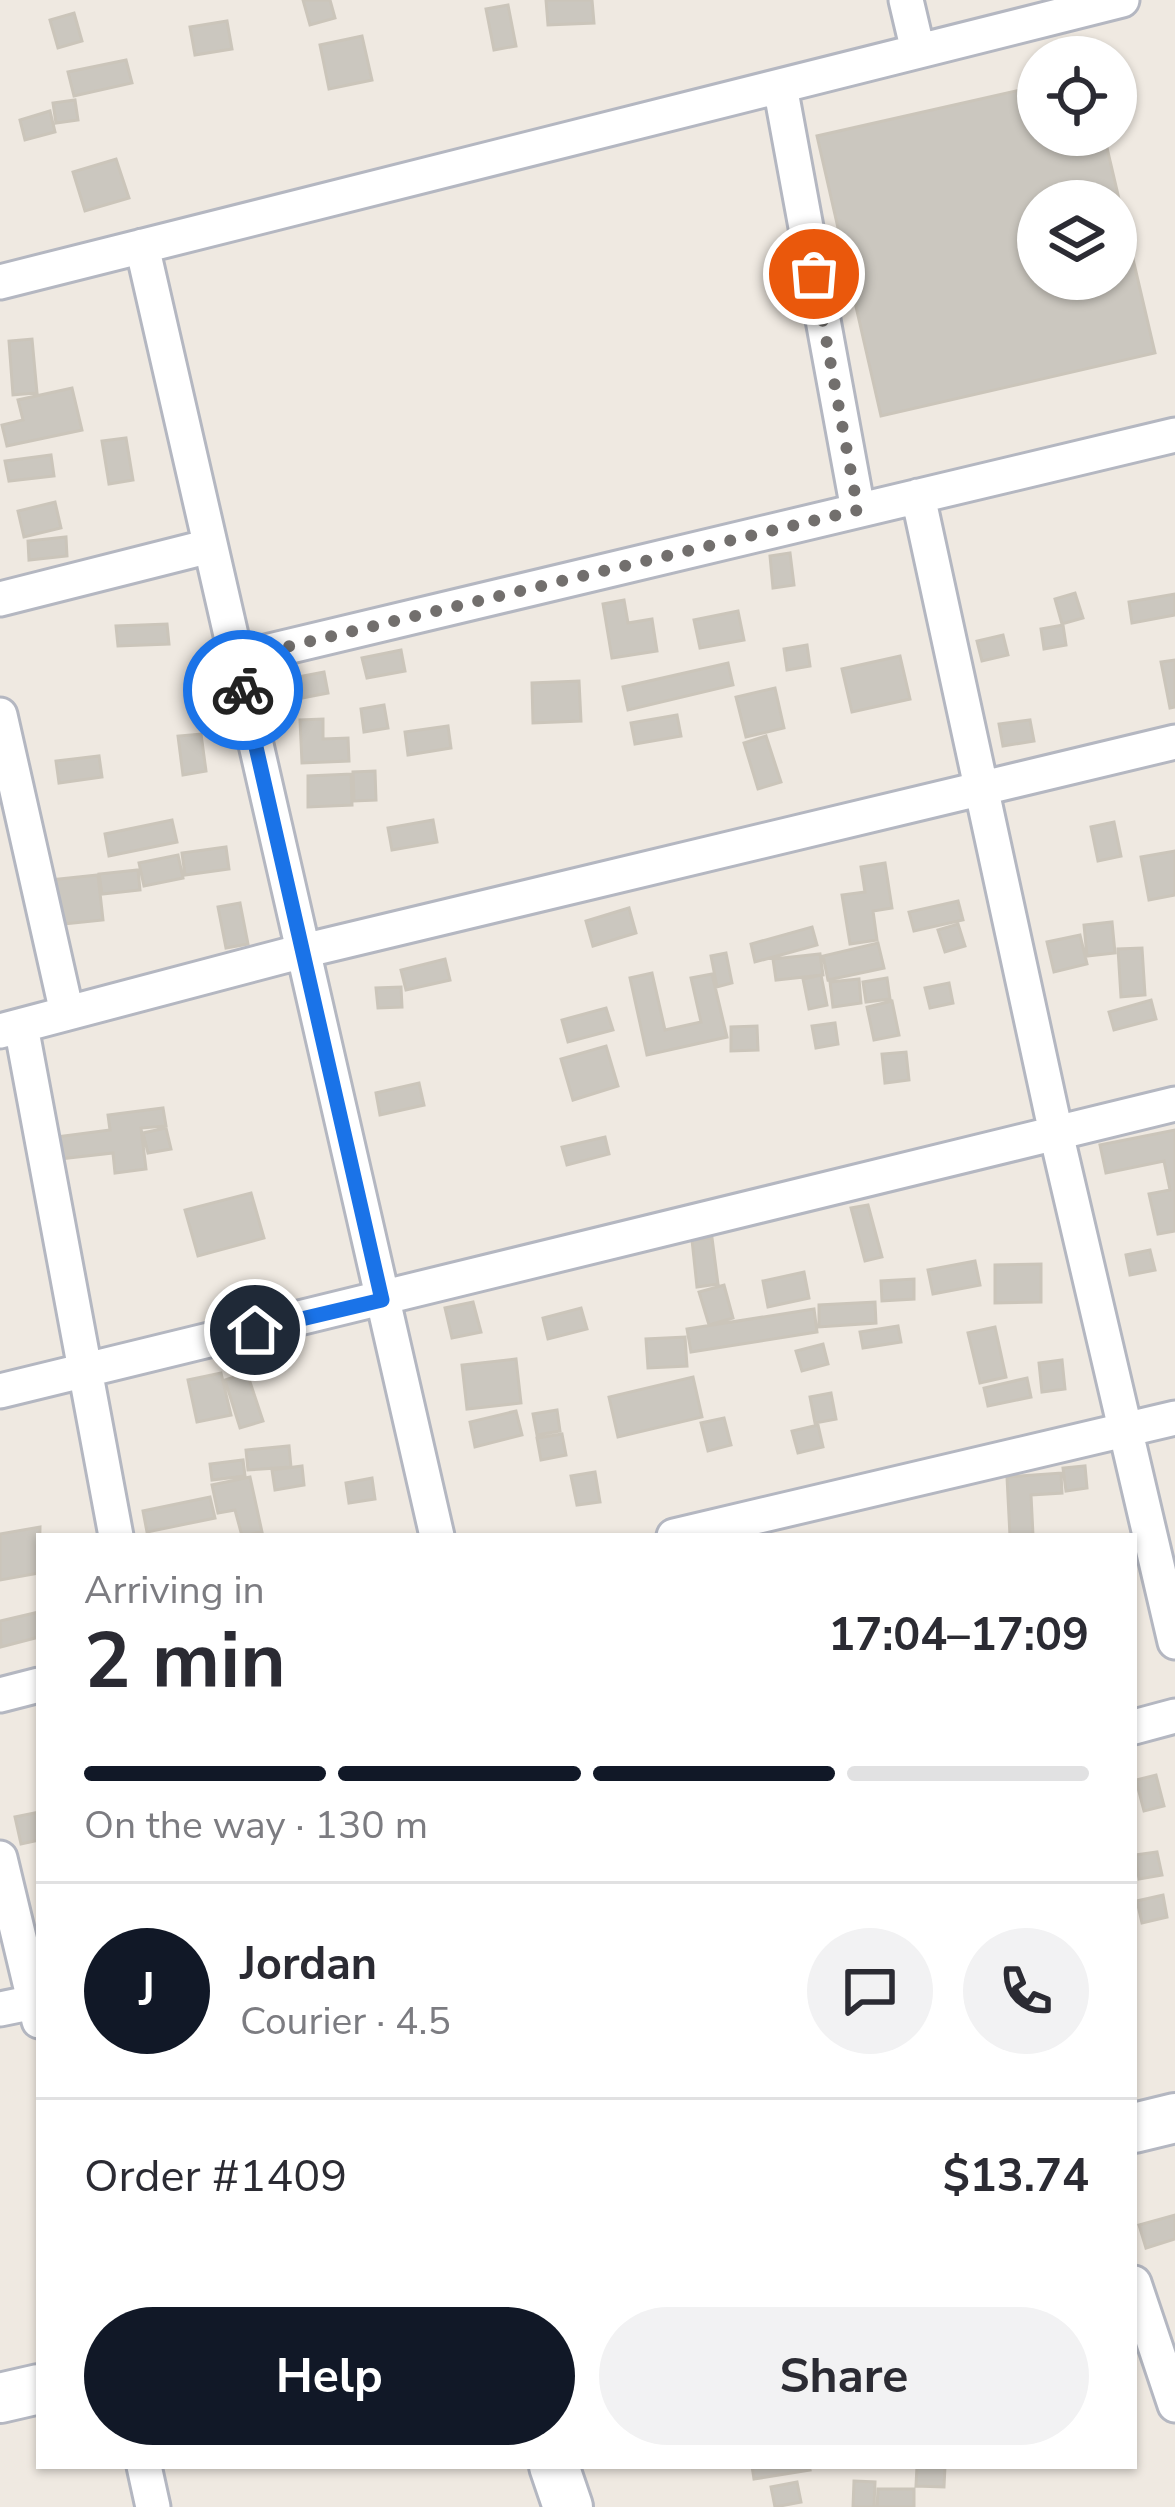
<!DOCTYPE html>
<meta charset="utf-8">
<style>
:root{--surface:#fff;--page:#f2f2f3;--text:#2b2b33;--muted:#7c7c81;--line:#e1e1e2;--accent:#111827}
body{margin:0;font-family:"Nunito Sans",sans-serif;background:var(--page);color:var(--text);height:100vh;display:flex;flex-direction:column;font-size:45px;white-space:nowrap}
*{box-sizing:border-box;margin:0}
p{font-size:39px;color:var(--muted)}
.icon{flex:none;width:66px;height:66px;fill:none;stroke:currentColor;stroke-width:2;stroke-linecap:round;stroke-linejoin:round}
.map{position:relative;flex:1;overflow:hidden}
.panel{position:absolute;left:36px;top:1533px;width:1101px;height:936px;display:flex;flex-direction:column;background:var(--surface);border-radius:0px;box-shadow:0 3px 9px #0004}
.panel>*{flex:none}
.tools{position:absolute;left:1017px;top:36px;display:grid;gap:24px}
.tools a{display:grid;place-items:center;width:120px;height:120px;border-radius:50%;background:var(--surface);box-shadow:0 3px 9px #0004;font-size:60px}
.pin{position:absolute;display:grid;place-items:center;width:102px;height:102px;color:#fff;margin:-51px;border:6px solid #fff;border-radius:50%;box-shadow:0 3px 12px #0007}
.courier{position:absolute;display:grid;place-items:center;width:120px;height:120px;margin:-60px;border:9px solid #1a73e8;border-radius:50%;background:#fff;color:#222;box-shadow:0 3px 15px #0007}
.headline em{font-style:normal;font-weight:700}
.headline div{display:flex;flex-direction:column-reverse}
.headline{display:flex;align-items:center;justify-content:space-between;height:204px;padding:0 48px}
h1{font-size:78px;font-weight:700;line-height:90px}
.bar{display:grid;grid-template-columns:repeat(4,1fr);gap:18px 12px;align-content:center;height:144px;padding:0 48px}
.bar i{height:15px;border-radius:9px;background:var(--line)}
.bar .current{background:var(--accent)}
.bar p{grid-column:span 4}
.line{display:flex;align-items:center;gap:30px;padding:0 48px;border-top:3px solid var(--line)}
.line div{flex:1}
.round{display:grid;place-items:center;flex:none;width:126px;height:126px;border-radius:63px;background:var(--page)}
.primary-button{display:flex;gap:24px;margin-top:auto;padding:24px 48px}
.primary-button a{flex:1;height:138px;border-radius:72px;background:var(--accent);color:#fff;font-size:48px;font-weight:700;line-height:138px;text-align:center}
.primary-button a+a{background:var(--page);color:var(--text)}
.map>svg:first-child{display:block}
</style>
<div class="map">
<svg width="1175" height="2507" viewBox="0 0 1175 2507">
<rect width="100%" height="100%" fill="#efe9e1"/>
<path fill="#cbc7bf" stroke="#cbc5ba" stroke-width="3" fill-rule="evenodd" d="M303,0H330L335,18L310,25Z
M546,0H592L594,23L548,25Z
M508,5L516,46L494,50L486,9Z
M74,13L82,41L58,48L50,20Z
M227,21L232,49L195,55L190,27Z
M362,36L372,80L329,89L320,45Z
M126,60L132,83L74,96L68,72Z
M1038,86V135H1104L1155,353L881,416L817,136ZM1038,201H1116V279H1038Z
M75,100L78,120L56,123L53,103Z
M50,111L55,132L25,140L20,120Z
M116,159L129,198L85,211L73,172Z
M32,339L37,393L13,395L9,341Z
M72,388L82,430L7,446L2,425L23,420L18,400Z
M126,438L133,480L109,484L102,441Z
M51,455L54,476L9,481L5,461Z
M55,502L61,528L24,537L18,511Z
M66,537L67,556L29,560L28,541Z
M790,553L794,585L773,588L770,556Z
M1075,593L1083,618L1062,624L1055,599Z
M1175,594V615L1132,623L1129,602Z
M624,600L628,623L652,619L657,651L612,658L603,604Z
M738,611L744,640L700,648L694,620Z
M167,624L169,644L118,646L116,626Z
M1063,625L1066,645L1044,649L1041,629Z
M1003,635L1008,655L982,661L977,641Z
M807,645L810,666L787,670L784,649Z
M401,650L405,671L367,678L362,658Z
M900,656L910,699L852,712L842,669Z
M1175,660V707L1170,708L1161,662Z
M728,663L733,685L628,710L623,687Z
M324,672L328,693L297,699L293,678Z
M579,681L581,721L533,723L532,683Z
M775,688L784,728L746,737L736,697Z
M384,705L388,728L364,732L361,709Z
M677,715L681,736L635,744L631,723Z
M323,719V739L348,738L349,761L302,763L300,720Z
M1030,720L1034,741L1003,746L999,724Z
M448,726L451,748L408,755L405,732Z
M201,734L206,771L183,775L178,736Z
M766,736L781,782L758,789L744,743Z
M99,756L102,777L59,783L56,761Z
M375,771L376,800L354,801L353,772Z
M351,774L352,805L308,807V776Z
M172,820L177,842L109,856L105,834Z
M433,820L437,842L392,850L388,828Z
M1114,822L1121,856L1098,861L1091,827Z
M226,847L229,869L185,875L182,853Z
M1175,851V895L1149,900L1141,857Z
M178,855L183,878L144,886L139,863Z
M885,863L892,908L873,911L877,940L850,944L842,895L865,892L861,867Z
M138,870L140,890L102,894L99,874Z
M98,875L103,920L53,925L49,880Z
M958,901L963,920L914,931L909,912Z
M240,903L248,944L226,948L218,907Z
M629,908L636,933L593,946L586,921Z
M1112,922L1115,953L1087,956L1084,925Z
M958,924L965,946L945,952L938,930Z
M812,927L817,945L755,962L751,944Z
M1080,935L1087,964L1054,972L1047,942Z
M878,943L884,968L828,980L823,956Z
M1142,948L1145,995L1121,997L1118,949Z
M726,953L732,983L717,987L711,956Z
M820,954L823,975L776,980L773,959Z
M445,959L450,980L406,990L401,970Z
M652,973L665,1030L701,1022L691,978L712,974L727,1037L647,1055L630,978Z
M821,975L827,1005L809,1009L803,979Z
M887,978L890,999L866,1002L863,982Z
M859,979L861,1003L833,1007L830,982Z
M949,983L953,1003L930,1008L925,988Z
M401,987L402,1007L378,1008L376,988Z
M1151,1000L1156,1019L1114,1030L1109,1012Z
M892,1001L899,1035L874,1040L867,1007Z
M606,1008L613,1030L568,1042L562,1020Z
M835,1023L838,1044L816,1048L812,1026Z
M757,1026L758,1050L731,1051V1027Z
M606,1046L618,1086L573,1100L561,1059Z
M906,1052L909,1080L885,1083L882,1054Z
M419,1083L424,1105L380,1115L376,1093Z
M163,1108L166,1126L141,1128L146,1169L115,1173L113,1153L59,1159L56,1137L110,1130L108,1115Z
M166,1128L171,1149L148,1153L143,1133Z
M1175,1130V1231L1158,1234L1149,1194L1170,1190L1164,1161L1106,1173L1100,1145Z
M605,1137L609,1154L567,1165L562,1147Z
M251,1193L264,1238L198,1256L185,1210Z
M868,1205L882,1257L865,1261L851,1208Z
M712,1238L718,1284L697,1287L692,1240Z
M1150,1250L1155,1270L1130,1275L1126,1255Z
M975,1261L980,1285L933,1294L928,1270Z
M1041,1264V1302L995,1303V1265Z
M804,1272L809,1298L768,1307L763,1281Z
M914,1279V1299L882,1301L881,1281Z
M724,1285L733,1318L709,1325L699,1292Z
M473,1302L481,1332L452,1338L445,1308Z
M875,1302L876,1323L819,1327V1305Z
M581,1308L587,1329L548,1339L543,1318Z
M814,1309L817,1332L691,1352L687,1329Z
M294,1318L300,1345L278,1351L283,1370L260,1377L248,1330Z
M898,1326L901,1342L863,1348L860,1332Z
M995,1327L1006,1377L980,1383L968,1333Z
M685,1337L687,1366L648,1368L646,1339Z
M823,1344L828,1364L802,1371L796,1351Z
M516,1359L521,1403L467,1409L462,1365Z
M1062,1360L1065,1389L1042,1392L1039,1363Z
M221,1373L231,1415L197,1422L188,1380Z
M247,1373L263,1421L240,1428L225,1380Z
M693,1377L702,1417L618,1437L609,1397Z
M1027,1378L1031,1397L988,1406L984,1388Z
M831,1393L836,1419L815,1423L810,1397Z
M557,1410L560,1431L537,1435L533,1414Z
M516,1411L522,1435L475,1447L470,1422Z
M724,1418L731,1445L708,1451L701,1423Z
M818,1425L823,1447L798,1453L792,1431Z
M562,1434L566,1455L541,1460L537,1438Z
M289,1446L291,1467L248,1470L246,1450Z
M243,1460L245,1476L212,1480L210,1464Z
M302,1466L304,1485L275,1490L272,1470Z
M1085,1466L1087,1488L1066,1491L1063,1468Z
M595,1472L600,1502L577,1505L571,1476Z
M1061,1473L1062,1493L1031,1495L1033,1535L1010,1536L1007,1477Z
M250,1477L262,1532L242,1536L235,1510L218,1513L212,1485Z
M372,1478L375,1499L349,1503L346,1483Z
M210,1497L215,1518L147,1532L143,1511Z
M40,1527L39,1573L0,1580V1534Z
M39,1612V1637L1,1647L0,1621Z
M1156,1775L1164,1806L1144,1811L1136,1780Z
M39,1812V1840L21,1844L15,1817Z
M1157,1852L1162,1875L1139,1879L1135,1855Z
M1163,1895L1167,1917L1142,1923L1137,1901Z
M1175,2215V2239L1146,2248L1139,2225Z
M752,2466H809L810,2470L754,2479Z
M917,2466H945L944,2487L916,2486Z
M854,2481L875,2482L874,2507H853Z
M797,2482L801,2502L775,2507L771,2487Z
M878,2489H914V2507H877Z"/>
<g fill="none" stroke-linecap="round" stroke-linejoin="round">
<g stroke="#b4b7c1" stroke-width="39">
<path id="street" d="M906,0L918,51
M780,86L858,510
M142,246L437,1536
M0,282L1122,0
M918,496L1056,1133L1175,1642
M0,599L210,546
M236,659L1175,435
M0,715L67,1013
M21,1026L116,1536
M0,1031L303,951L1175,742
M0,1391L1175,1104
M674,1536L1175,1418
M0,1695L39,1685
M1134,1727L1175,1716
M0,1858L39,2021
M0,2009L39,2001
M1134,2283L1175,2405
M144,2466L153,2507"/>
</g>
<g stroke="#b4b7c1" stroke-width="54">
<path id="secondary" d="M1134,2128L1175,2118
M0,2398L39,2389
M554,2466L568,2507"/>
</g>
<use href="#street" stroke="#fff" stroke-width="33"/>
<use href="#secondary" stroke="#fff" stroke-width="48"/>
</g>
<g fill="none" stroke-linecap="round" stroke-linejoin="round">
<path stroke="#726f6d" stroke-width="12" stroke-dasharray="0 21.6" d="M243,690L236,659L858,510L814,274"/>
<path stroke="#1a73e8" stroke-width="15" d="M243,690L382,1300L255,1330"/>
</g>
</svg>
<div class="tools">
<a><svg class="icon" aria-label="locate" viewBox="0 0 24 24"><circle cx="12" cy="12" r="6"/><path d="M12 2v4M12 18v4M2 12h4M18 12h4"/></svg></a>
<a><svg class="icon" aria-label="layers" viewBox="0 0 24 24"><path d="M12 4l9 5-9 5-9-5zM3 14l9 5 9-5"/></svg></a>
</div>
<div class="pin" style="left:814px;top:274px;background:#ea580c"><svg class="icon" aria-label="bag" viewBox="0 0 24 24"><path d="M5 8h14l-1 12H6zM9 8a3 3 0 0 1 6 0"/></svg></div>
<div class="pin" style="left:255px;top:1330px;background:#1f2937"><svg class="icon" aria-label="home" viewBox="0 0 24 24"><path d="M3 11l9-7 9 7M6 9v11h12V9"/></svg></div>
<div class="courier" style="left:243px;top:690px"><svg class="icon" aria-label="bike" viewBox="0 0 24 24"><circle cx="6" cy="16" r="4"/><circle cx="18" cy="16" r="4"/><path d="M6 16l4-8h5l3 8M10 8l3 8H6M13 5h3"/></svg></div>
<section class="panel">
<div class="headline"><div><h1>2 min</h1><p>Arriving in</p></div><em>17:04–17:09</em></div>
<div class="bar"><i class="current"></i><i class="current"></i><i class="current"></i><i></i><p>On the way · 130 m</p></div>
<div class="line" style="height:216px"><b class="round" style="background:var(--accent);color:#fff">J</b><div><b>Jordan</b><p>Courier · 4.5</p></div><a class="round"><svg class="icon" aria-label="chat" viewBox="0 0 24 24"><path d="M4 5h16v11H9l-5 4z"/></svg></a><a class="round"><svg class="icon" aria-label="phone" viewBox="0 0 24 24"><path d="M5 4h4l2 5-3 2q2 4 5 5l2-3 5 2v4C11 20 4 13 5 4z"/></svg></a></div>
<div class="line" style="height:156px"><div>Order #1409</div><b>$13.74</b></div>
<div class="primary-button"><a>Help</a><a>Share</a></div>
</section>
</div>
